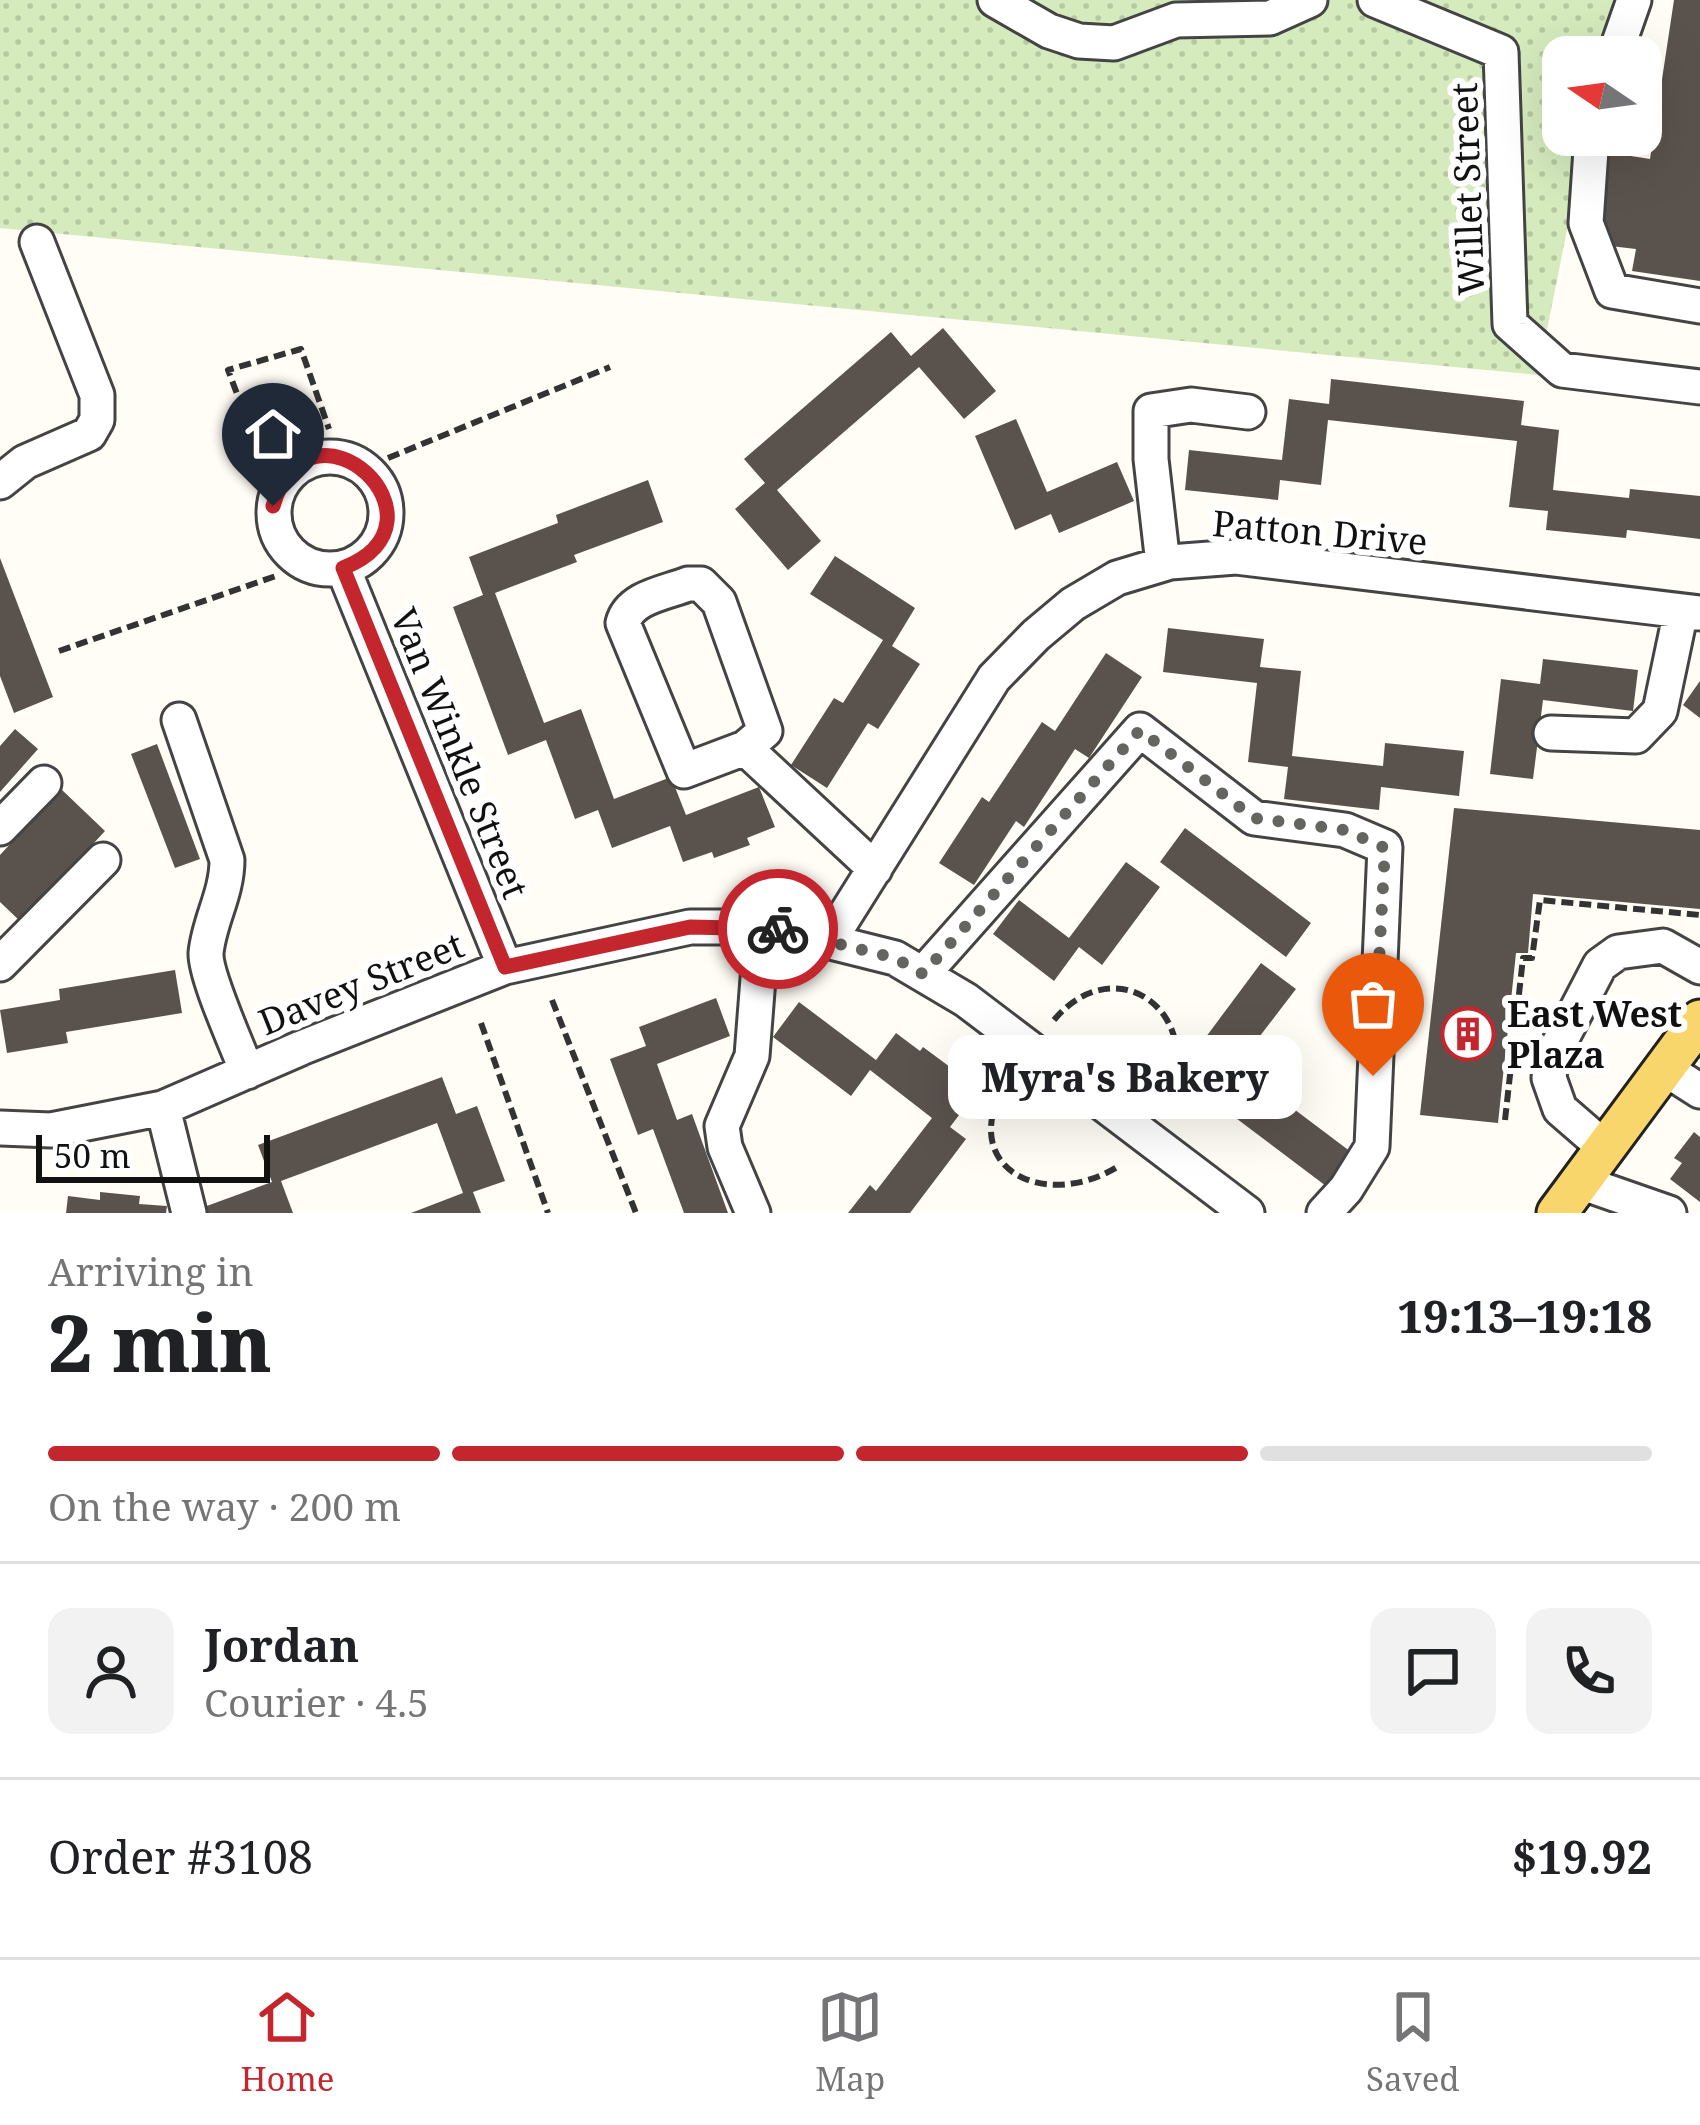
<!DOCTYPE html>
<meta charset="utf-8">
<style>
:root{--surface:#fff;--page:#f2f2f2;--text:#202124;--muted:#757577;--line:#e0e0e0;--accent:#c4262e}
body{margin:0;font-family:"Noto Serif",serif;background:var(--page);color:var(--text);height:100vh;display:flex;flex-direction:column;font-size:45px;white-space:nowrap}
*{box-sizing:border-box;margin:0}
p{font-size:39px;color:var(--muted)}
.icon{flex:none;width:66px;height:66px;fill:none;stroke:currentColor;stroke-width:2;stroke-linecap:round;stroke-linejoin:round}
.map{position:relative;height:1213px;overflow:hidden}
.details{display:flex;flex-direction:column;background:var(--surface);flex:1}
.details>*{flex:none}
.needle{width:78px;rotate:283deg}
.buttons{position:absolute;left:1542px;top:36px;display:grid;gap:24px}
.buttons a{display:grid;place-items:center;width:120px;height:120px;border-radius:24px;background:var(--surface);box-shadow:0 12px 48px #0002;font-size:60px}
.scale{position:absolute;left:36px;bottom:30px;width:234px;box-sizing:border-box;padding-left:12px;border:6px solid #111;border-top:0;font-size:33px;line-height:42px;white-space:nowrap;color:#111;-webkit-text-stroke:9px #fff;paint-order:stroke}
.pin{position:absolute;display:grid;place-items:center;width:102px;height:102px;color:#fff;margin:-123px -51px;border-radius:50% 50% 50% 0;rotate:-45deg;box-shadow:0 0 12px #0007}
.pin .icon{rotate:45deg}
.courier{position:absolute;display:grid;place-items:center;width:120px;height:120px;margin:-60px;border:9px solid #c4262e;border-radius:50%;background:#fff;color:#222;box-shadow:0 3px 15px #0007}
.bubble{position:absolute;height:84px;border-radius:24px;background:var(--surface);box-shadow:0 12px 48px #0002;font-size:39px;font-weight:800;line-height:84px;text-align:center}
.summary em{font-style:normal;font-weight:800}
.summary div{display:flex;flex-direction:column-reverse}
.summary{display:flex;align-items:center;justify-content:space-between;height:204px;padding:0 48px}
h1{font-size:78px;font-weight:800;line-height:90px}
.bar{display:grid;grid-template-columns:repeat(4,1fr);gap:18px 12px;align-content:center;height:144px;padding:0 48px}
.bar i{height:15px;border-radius:9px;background:var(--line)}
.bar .on{background:var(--accent)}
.bar p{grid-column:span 4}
.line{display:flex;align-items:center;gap:30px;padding:0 48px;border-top:3px solid var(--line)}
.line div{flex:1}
.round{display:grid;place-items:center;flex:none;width:126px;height:126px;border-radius:24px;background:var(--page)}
.tabs{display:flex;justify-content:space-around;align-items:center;height:168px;border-top:3px solid var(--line);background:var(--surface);font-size:33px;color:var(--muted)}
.tabs a{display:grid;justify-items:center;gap:6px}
.tabs .on{color:var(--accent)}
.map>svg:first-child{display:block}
</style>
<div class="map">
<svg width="1700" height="1213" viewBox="0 0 1700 1213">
<defs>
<pattern id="grass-dots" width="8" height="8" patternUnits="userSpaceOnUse" patternTransform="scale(3)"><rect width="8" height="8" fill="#d5ebbd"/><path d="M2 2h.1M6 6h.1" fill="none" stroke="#b6c8a1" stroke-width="1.8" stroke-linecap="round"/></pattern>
</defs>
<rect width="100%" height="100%" fill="#fffdf5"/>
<path fill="url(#grass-dots)" d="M0,0H1614L1602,57H1563V135H1586L1538,375L0,228Z"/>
<path fill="#5a524d" d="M1674,0H1700V281L1632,271L1636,249L1610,246L1592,199L1599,151L1650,159Z
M943,328L996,391L964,419L919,367L777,490L821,541L788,570L735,509L765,483L744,459L891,332L911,356Z
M1331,379L1524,401L1521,425L1559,430L1553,490L1629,498L1630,489L1700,496V539L1627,530L1626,538L1546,530L1548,511L1509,507L1517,441L1328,420L1321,485L1280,480L1278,500L1185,490L1189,450L1282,460L1289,399L1329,404Z
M1016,419L1047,492L1117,462L1134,501L1059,533L1051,514L1015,530L975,436Z
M648,480L663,522L574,555L577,562L495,593L544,723L581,709L614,799L671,777L686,815L759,787L775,827L747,838L750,845L714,858L712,852L683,862L670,826L612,848L598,810L575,819L546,740L508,755L453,607L483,595L469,557L558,523L556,515Z
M835,556L915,608L892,646L920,664L878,729L868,723L827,788L791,765L834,698L843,703L883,640L810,594Z
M0,558L53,697L14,713L0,676Z
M1168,628L1264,639L1260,667L1301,671L1292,756L1383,766L1385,743L1464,751L1459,796L1381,787L1379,810L1284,799L1288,767L1248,762L1257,683L1163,672Z
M1106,653L1142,677L1089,758L1075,749L1024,827L1016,821L974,885L939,863L982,797L989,802L1042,722L1055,731Z
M1543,659L1638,670L1633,711L1543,700L1533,779L1490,774L1501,679L1540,684Z
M1700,681V718L1683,705Z
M15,729L38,749L0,792V746Z
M157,744L200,859L175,868L131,754Z
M61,789L105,831L21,922L0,902V855Z
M1454,808L1700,830V909L1533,894L1528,953H1516L1498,1123L1420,1115Z
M1185,828L1311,923L1286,957L1160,862Z
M1126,862L1160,887L1102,965L1079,947L1054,981L993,934L1019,900L1069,938Z
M1261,963L1296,989L1237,1066L1351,1152L1326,1186L1200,1091L1225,1059L1203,1041Z
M175,970L182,1013L66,1032L68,1043L7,1053L0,1010L60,1000L59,989Z
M716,998L730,1036L657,1064L677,1120L692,1114L728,1213H684L653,1129L638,1135L610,1059L646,1046L639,1027Z
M799,1002L876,1060L896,1033L920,1051L923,1047L954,1070L950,1075L975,1094L950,1127L966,1139L910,1213H848L870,1185L876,1191L932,1118L870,1070L851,1096L773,1037Z
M442,1077L456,1114L477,1106L505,1181L473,1192L481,1213H411L463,1193L437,1123L281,1181L293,1213H206L204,1207L272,1182L258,1145Z
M1694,1132L1700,1137V1202L1670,1179L1682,1163L1674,1158Z
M100,1192L140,1196L139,1204L167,1206L166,1213H66L68,1196L100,1200Z"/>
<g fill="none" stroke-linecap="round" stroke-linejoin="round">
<g stroke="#444" stroke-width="39">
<path id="minor" d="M995,0L1049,31L1079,41L1114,43L1176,20L1270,18L1310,0
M1375,0L1501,52L1510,324L1562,370L1700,387
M1614,57L1634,0
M1592,135L1586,223L1612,291L1700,306
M274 513a56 56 0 1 1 112 0a56 56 0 1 1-112 0Z
M0,482L25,462L89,434L97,420V395L37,242
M1163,564L1151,459V411L1191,405L1248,412
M343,568L505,967
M688,584H701L719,602L765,731L745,748L684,771L623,623C630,597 665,593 688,584Z
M179,720L227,860C227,894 209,921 206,953C205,976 238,1047 247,1072
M1551,733L1636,736L1660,711L1681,611
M745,748L875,869
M0,828L44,783
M829,941L994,678L1036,635L1073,604L1117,578L1170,562L1236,557L1700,613
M0,964L103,860
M923,974L1140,730L1254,818L1345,830L1385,847L1372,1147L1346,1189L1324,1213
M1664,1068L1700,1091
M163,1108L189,1213
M0,1128L51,1130L163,1108L301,1048L505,967L690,927H771L895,958L966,1000L1247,1213
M1605,1148L1560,1109L1549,1078L1551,1059L1600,965L1618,952L1663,946L1700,967
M1580,1182L1669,1213
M753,1213L725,1147L722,1126L752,1056L762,927"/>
</g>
<g stroke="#222" stroke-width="45">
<path id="major" d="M1557,1213L1700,1020"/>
</g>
<path stroke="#333" stroke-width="6" stroke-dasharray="12 6" stroke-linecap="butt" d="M388,458L610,367
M262,460L228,370L301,349L329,429
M59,651L276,576
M552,1000L636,1213
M1054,1020C1117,945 1210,1016 1165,1103
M481,1023L548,1213
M1007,1081C954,1167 1043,1213 1119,1166
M1505,1120L1523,958H1532L1540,900L1700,915"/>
<use href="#minor" stroke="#fff" stroke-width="33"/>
<use href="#major" stroke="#f9d66b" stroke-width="39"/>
</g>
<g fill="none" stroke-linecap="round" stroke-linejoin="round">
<path stroke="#646461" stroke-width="12" stroke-dasharray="0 21.6" d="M778,929L895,958L923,974L1140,730L1254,818L1345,830L1385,848L1373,1076"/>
<path stroke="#c4262e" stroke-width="15" d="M273,506C310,381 461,522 343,568L505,967L690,927L778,929"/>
</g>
<defs>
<g id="building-ring" transform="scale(2.7)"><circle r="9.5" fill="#fff" stroke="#c4262e" stroke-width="1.5"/><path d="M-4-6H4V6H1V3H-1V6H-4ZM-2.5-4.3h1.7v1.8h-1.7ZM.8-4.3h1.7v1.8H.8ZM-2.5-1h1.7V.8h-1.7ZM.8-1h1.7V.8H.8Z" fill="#c4262e"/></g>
</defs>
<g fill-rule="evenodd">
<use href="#building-ring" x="1468" y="1034"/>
</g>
<g text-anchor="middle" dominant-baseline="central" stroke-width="12" stroke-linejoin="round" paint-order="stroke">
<g font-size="36" fill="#111" stroke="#fff">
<text transform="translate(1467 189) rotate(-92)">Willet Street</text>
<text transform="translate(1320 532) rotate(5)">Patton Drive</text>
<text transform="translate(460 753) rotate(68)">Van Winkle Street</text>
<text transform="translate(361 983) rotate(-22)">Davey Street</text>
</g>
<g font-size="36" font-weight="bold" fill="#111" stroke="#fff" text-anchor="start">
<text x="1507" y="1013">East West<tspan x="1507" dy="41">Plaza</tspan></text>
</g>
</g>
</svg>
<div class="buttons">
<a><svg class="needle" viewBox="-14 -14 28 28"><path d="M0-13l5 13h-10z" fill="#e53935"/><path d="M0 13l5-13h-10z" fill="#757577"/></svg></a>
</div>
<div class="scale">50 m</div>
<div class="pin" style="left:1373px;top:1076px;background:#ea580c"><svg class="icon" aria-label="bag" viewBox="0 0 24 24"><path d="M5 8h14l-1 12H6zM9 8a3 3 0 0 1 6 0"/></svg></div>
<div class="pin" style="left:273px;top:506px;background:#1f2937"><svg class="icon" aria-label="home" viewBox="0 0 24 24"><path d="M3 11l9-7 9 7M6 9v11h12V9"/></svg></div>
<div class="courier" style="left:778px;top:929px"><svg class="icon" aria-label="bike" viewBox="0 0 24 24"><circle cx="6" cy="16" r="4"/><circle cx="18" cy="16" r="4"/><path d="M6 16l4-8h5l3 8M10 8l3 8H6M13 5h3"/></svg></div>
<div class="bubble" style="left:948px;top:1035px;width:354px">Myra's Bakery</div>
</div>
<section class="details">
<div class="summary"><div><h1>2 min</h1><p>Arriving in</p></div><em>19:13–19:18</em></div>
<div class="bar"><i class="on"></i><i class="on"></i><i class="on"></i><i></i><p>On the way · 200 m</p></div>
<div class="line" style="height:216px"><a class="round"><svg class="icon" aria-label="person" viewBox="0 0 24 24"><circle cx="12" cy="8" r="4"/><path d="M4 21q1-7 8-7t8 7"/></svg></a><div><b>Jordan</b><p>Courier · 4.5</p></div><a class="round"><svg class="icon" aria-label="chat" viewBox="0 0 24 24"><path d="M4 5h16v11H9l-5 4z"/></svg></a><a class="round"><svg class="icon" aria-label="phone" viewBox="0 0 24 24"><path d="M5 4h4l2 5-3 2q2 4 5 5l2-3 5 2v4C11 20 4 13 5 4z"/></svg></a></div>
<div class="line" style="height:156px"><div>Order #3108</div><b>$19.92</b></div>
</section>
<nav class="tabs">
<a class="on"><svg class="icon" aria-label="home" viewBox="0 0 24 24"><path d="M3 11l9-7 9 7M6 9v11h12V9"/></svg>Home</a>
<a><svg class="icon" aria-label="map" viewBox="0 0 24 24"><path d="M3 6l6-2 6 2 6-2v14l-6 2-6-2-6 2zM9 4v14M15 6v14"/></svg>Map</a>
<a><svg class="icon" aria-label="saved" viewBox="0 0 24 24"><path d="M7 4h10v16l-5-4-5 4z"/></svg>Saved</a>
</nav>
